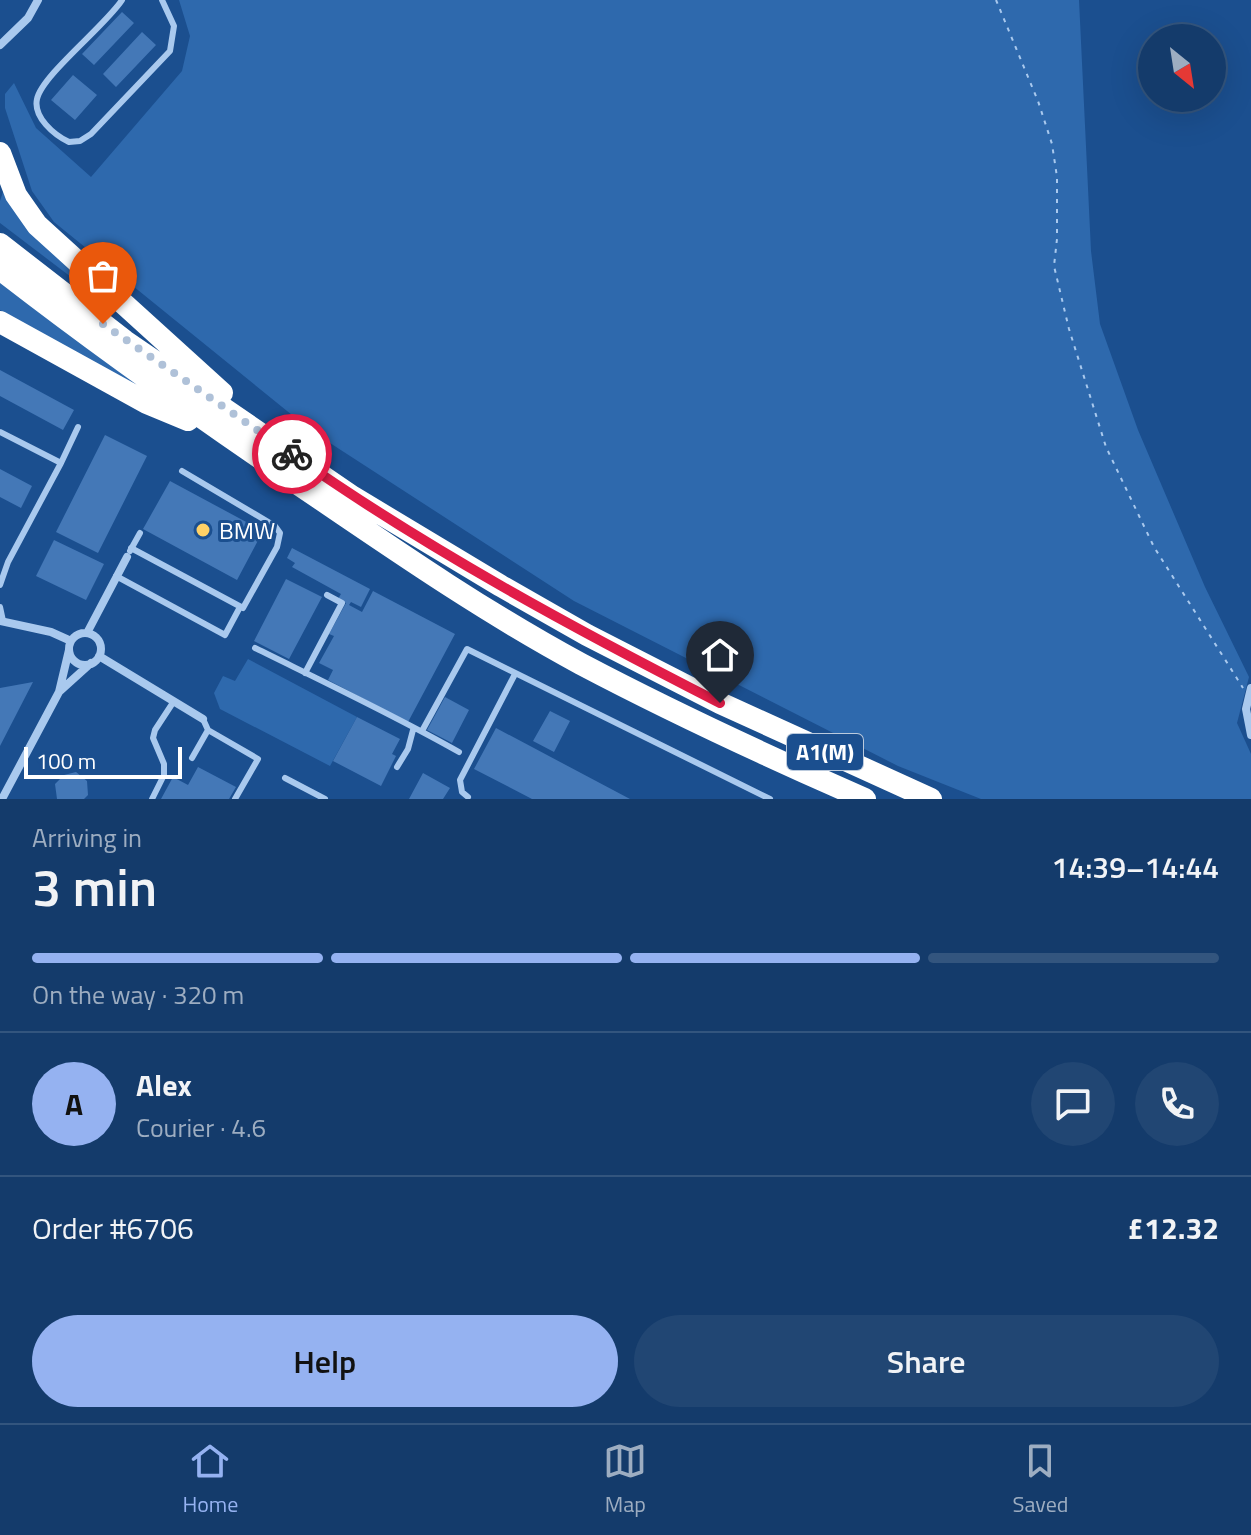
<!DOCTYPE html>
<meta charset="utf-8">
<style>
:root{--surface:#143b6b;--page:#214673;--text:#f1f3f6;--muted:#9dadc1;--line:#33557e;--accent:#95b2f1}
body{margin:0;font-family:"Titillium Web",sans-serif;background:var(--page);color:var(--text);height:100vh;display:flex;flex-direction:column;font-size:30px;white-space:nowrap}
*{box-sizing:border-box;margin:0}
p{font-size:26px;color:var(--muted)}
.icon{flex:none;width:44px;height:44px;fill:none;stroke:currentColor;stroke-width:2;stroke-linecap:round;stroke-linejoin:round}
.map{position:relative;height:799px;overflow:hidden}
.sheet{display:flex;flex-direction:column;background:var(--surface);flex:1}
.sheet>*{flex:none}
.needle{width:52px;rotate:150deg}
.tools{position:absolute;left:1138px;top:24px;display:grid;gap:16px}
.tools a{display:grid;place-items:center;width:88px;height:88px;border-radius:50%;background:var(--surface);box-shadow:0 8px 32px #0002,0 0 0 2px var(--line);font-size:40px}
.scale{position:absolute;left:24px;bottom:20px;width:158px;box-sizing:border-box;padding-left:8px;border:4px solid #fff;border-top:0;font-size:22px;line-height:28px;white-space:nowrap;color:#fff;-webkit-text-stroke:6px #1b4f8f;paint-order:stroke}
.pin{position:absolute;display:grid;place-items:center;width:68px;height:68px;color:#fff;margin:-82px -34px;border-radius:50% 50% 50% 0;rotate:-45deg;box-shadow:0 0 8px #0007}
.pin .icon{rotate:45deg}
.courier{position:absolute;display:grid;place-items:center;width:80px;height:80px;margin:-40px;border:6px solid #e11d48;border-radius:50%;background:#fff;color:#222;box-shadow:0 2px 10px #0007}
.headline em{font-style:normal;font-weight:600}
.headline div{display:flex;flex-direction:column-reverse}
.headline{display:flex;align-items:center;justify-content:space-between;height:136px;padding:0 32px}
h1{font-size:52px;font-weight:600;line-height:60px}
.bar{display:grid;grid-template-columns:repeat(4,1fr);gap:12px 8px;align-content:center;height:96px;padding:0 32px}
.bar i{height:10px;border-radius:6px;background:var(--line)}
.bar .selected{background:var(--accent)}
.bar p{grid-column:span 4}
.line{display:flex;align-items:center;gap:20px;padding:0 32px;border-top:2px solid var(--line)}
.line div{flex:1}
.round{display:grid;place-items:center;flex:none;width:84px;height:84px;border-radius:42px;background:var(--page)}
.primary-button{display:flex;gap:16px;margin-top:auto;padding:16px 32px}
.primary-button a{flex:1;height:92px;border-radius:48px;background:var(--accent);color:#111;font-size:32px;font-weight:600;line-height:92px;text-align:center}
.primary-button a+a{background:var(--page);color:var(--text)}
.tab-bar{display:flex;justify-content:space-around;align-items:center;height:112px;border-top:2px solid var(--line);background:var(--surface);font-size:22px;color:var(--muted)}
.tab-bar a{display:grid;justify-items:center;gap:4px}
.tab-bar .selected{color:var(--accent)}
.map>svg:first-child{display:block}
</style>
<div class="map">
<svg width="1251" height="799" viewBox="0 0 1251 799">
<rect width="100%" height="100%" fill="#1b4f8f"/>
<path fill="#2e69ad" d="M179,0H1079L1091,251L1100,324L1138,430L1205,587L1249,677L1237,723L1251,754V799H981L898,766L574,601L313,432L54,222L32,191L5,108V94L14,83L36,128L91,177L182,71L190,36Z
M5,186L192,369L0,223V201Z
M0,279L152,394L0,310Z
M248,659L357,717L330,766L220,709L214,693L223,676L235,681Z"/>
<path fill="#4478b7" d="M122,12L134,23L94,65L82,54Z
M142,32L156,45L116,87L103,74Z
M73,75L97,95L75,120L51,100Z
M0,370L74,410L63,430L0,396Z
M105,435L147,456L98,553L56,532Z
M0,469L32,486L21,508L0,497Z
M170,481L263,531L237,580L143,529Z
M54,540L104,564L86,600L36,576Z
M292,548L370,589L361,607L351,602L349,605L362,612L373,591L455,634L408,722L328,680L333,670L319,663L334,636L329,634L346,603L338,599L341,594L292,567L295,563L287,558Z
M286,579L322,597L289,659L254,641Z
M33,682L0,746V688Z
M445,697L469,710L452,743L427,730Z
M550,711L570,721L554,752L533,741Z
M357,717L400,739L392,754L396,756L381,786L333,761Z
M496,728L630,799H532L474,769Z
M198,767L236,787L229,799H161L173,777L188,785Z
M76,772L87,781L88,795L84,799H57L55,784L64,775Z
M423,773L450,788L443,799H409Z"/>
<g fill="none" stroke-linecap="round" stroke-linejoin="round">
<path stroke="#a9c9ee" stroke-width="2" stroke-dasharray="4 6" stroke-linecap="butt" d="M996,0L1038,101L1052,144L1057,177V239L1054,266L1069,329L1106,447L1154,547L1243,688"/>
<path stroke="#a9c9ee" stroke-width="6" d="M122,0C105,26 42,75 37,99C33,117 54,135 69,142L80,141L91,134L170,51L174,26L162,0
M0,432L61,463L8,562L0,585
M61,463L78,427
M131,548L243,608L277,547L280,533L275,526L182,471
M130,551L140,533
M116,576L225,635L240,607
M0,607L3,621
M255,648C324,682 394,715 459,752
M305,673L342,603L327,595
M208,730L258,759L235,799
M422,731L467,649L770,799
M192,758L208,730L203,719
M397,767L408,749L413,730
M285,778L325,799
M468,797L462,792L460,780L515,674
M152,799L164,775V764L153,738L155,730L174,701"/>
<path stroke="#a9c9ee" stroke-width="8" d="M0,45L28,18L38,0
M0,621L51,632L71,641
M87,633L127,557
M69 649a16 16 0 1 1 32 0a16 16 0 1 1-32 0Z
M99,656L203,719
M1251,688L1246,709L1251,735
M60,691L91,663
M2,799L59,692L69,650"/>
<path stroke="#fff" stroke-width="22" d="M0,153L16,195L37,225L222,393
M0,244L125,341L353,497L501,586L587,635L720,703L931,799
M0,269C104,350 211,425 320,499C405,557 490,615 581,664C674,713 769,757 865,799
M0,322L147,403L188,420"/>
</g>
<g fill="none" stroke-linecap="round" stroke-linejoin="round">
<path stroke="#afc1d8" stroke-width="8" stroke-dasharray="0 14.4" d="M103,324L292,454"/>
<path stroke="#e11d48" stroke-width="10" d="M292,454C427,549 573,628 720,703"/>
</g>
<circle fill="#ffd166" stroke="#1b4f8f" stroke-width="3" cx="203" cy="530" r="8"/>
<g text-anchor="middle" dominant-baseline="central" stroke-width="6" stroke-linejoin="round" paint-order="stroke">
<rect fill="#1b4f8f" stroke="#bbcadd" stroke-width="2" x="787" y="734" width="76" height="36" rx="6"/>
<g font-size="22" font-weight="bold" fill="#fff">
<text x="825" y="752">A1(M)</text>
</g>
<g font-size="24" fill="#fff" stroke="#1b4f8f" text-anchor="start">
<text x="219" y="530">BMW</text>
</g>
</g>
</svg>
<div class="tools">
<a><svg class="needle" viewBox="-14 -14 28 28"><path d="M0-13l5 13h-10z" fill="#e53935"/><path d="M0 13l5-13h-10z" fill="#9dadc1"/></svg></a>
</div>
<div class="scale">100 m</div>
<div class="pin" style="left:103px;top:324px;background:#ea580c"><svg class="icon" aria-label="bag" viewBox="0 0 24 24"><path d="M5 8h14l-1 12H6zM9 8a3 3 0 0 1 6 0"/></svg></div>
<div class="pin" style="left:720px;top:703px;background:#1f2937"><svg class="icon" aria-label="home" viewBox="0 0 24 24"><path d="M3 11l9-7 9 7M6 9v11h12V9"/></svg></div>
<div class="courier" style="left:292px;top:454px"><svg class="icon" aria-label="bike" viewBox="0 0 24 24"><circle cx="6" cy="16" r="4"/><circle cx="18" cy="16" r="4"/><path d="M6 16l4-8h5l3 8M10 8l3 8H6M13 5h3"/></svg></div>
</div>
<section class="sheet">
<div class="headline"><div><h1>3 min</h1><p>Arriving in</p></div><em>14:39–14:44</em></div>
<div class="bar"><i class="selected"></i><i class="selected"></i><i class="selected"></i><i></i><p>On the way · 320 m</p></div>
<div class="line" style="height:144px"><b class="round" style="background:var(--accent);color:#111">A</b><div><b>Alex</b><p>Courier · 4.6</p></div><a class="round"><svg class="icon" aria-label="chat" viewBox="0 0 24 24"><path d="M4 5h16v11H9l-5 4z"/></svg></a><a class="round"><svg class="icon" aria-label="phone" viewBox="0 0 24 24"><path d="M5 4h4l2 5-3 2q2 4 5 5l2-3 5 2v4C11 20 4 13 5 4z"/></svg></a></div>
<div class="line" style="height:104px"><div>Order #6706</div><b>£12.32</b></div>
<div class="primary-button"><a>Help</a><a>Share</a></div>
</section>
<nav class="tab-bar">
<a class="selected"><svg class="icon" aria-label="home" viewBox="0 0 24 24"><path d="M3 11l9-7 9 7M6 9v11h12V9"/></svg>Home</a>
<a><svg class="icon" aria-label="map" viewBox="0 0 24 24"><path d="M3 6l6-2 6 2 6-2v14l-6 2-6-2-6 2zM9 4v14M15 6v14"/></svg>Map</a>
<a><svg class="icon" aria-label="saved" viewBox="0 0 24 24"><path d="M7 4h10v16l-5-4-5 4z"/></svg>Saved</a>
</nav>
